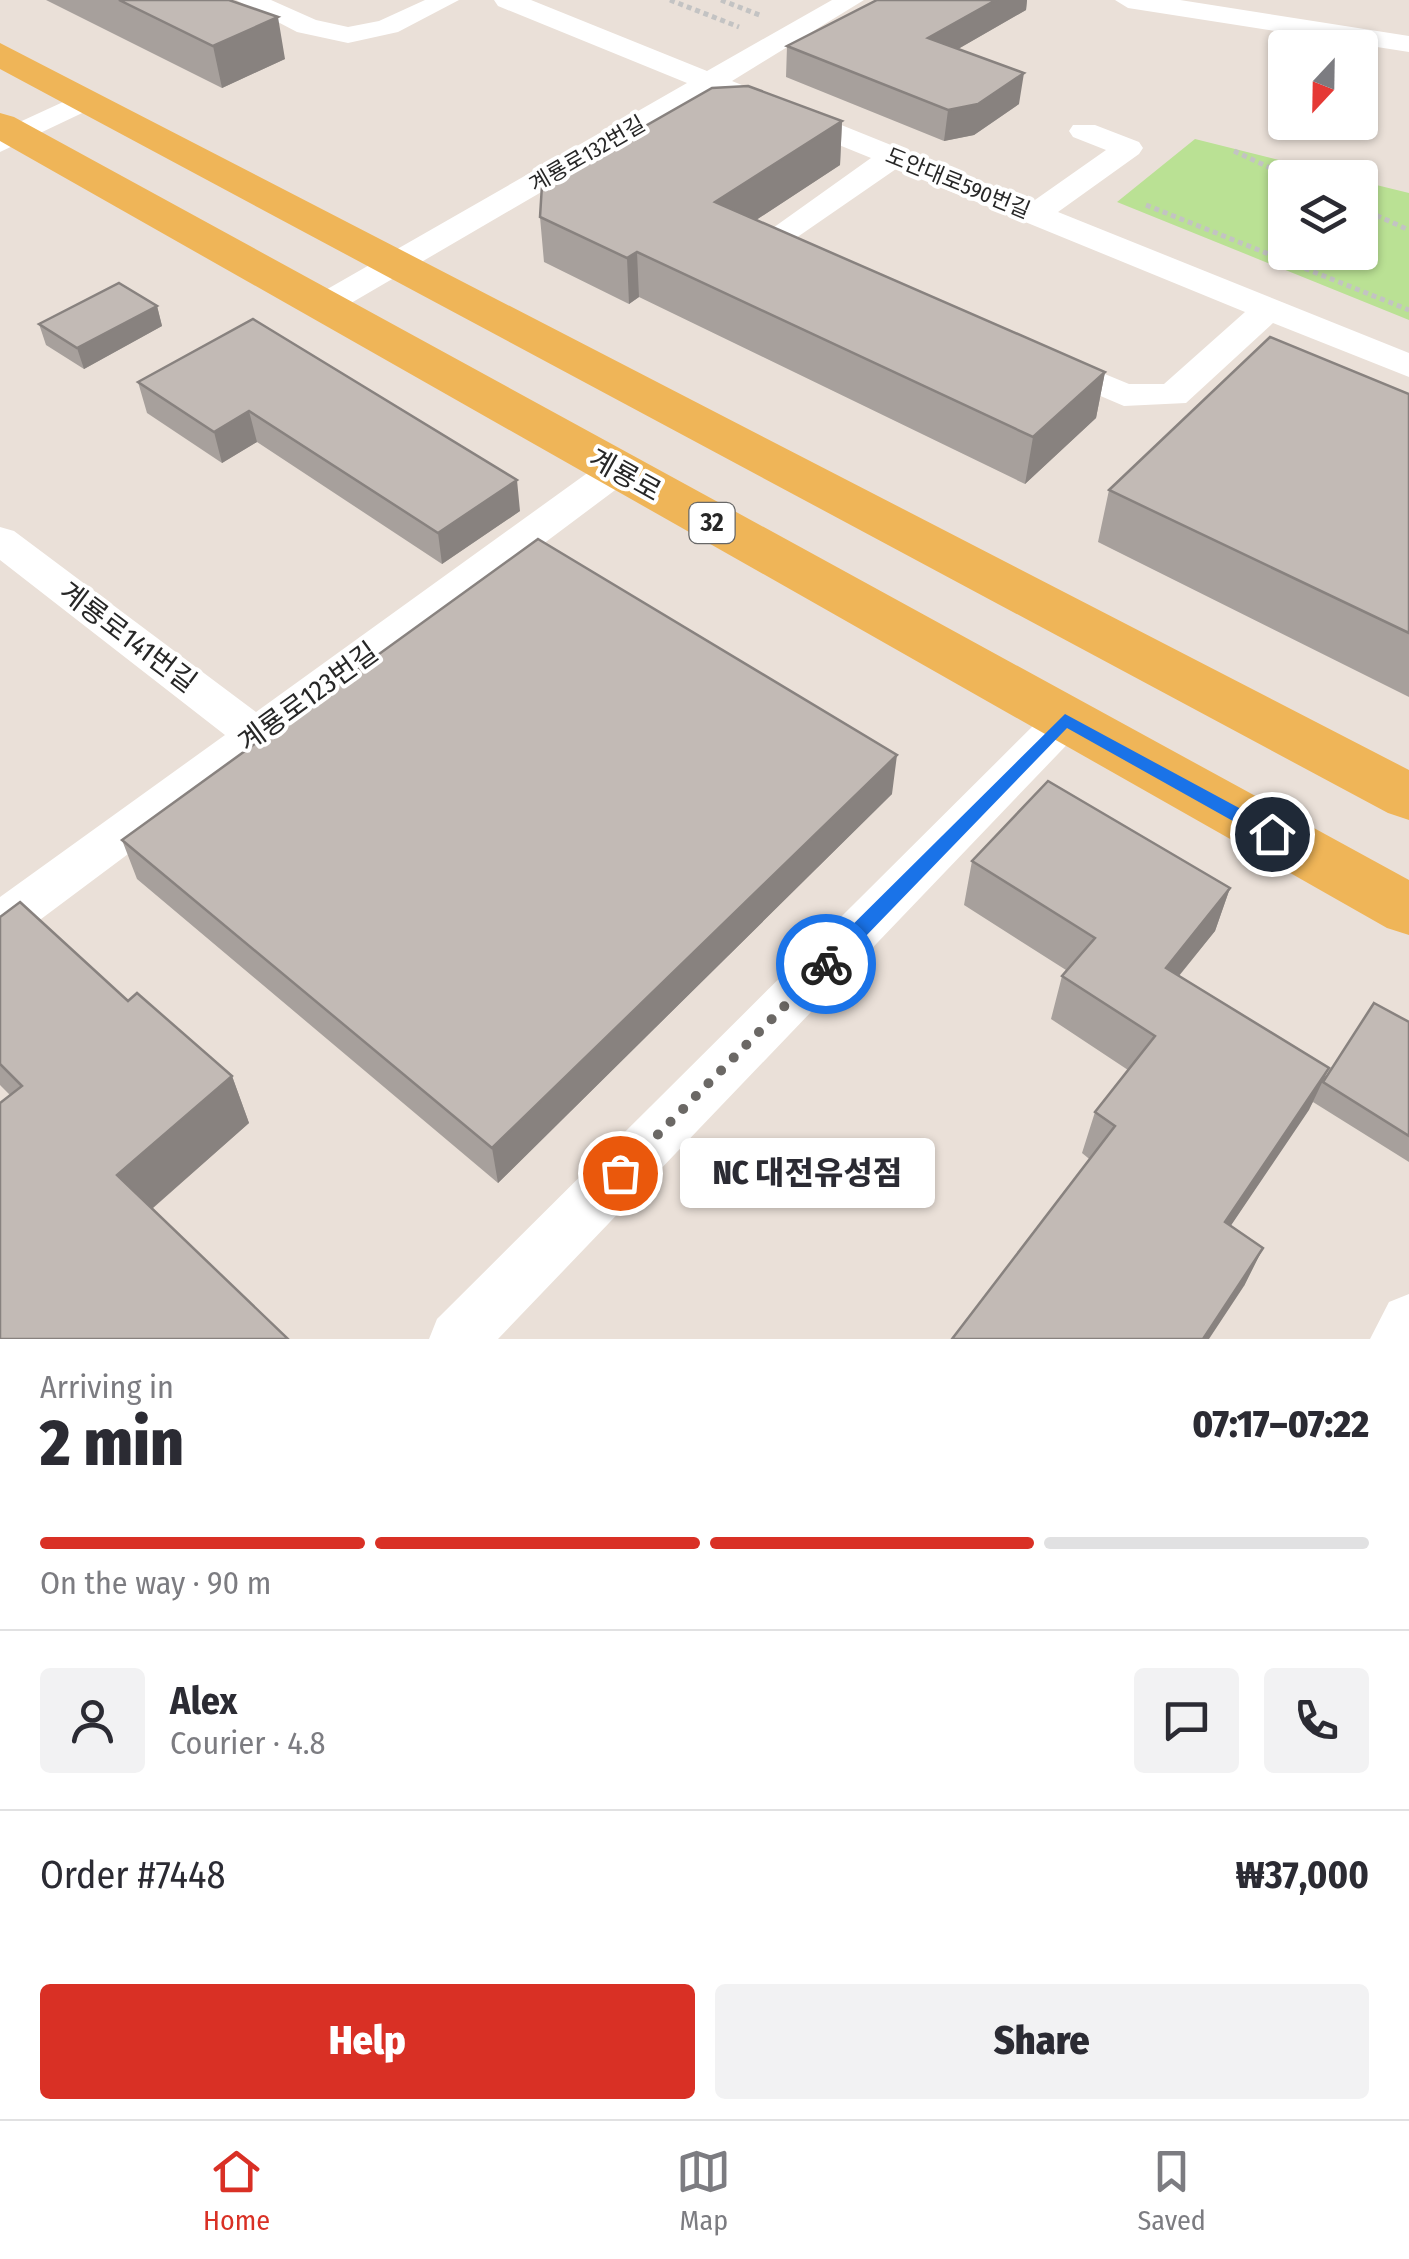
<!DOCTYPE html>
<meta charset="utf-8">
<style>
:root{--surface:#fff;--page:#f2f2f3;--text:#2b2b33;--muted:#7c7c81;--line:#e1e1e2;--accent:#d93025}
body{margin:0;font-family:"Fira Sans Condensed","Noto Sans KR",sans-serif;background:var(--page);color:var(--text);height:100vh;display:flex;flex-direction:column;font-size:38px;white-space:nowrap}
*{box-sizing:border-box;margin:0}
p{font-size:32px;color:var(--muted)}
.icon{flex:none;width:55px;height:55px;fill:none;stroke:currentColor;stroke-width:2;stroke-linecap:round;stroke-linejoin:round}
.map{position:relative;height:1339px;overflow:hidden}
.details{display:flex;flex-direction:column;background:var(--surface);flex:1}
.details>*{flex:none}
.needle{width:65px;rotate:202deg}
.fabs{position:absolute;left:1268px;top:30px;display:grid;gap:20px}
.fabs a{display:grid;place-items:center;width:110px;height:110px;border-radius:10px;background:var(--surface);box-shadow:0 2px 8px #0004;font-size:50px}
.pin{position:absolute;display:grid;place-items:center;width:85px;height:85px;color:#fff;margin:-42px;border:5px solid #fff;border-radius:50%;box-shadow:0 2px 10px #0007}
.courier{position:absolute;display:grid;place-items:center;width:100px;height:100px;margin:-50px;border:8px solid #1a73e8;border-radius:50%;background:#fff;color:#222;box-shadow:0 2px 12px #0007}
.bubble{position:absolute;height:70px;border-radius:10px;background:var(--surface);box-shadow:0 2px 8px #0004;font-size:32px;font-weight:800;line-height:70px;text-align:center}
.summary em{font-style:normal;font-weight:800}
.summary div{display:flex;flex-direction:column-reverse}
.summary{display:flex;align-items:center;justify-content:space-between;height:170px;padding:0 40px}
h1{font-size:65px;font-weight:800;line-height:75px}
.bar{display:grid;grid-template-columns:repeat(4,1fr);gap:15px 10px;align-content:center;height:120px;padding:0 40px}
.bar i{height:12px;border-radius:8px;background:var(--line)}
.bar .selected{background:var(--accent)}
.bar p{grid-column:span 4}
.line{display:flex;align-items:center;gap:25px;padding:0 40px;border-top:2px solid var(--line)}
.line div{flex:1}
.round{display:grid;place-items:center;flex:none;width:105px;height:105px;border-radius:10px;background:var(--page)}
.cta{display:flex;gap:20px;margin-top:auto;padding:20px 40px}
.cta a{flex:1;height:115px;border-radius:10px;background:var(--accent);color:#fff;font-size:40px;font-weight:800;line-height:115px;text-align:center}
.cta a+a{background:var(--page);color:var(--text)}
.tabs{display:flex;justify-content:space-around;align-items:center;height:140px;border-top:2px solid var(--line);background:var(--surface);font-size:28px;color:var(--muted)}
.tabs a{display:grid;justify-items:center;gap:5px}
.tabs .selected{color:var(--accent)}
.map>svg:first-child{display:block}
</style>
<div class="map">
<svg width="1409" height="1339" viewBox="0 0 1409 1339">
<rect width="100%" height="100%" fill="#eae0d8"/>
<path fill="#bae194" d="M1195,139L1347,177L1285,178V252H1360V181L1409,193V320L1117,202Z"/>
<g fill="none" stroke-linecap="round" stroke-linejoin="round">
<path stroke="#c3c3c3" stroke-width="5" stroke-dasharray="5 4" stroke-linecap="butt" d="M670,0L739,27
M721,0L762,16
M1234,151L1292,178
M1146,205L1409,310
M1360,208L1409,230"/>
<path fill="#fff" fill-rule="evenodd" d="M236,0H271L316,20L348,27L379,21L425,0H459L398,32L348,43L297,32Z
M494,0H531L707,71L832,0H864L732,81L1032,202L1106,150L1073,137L1069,131L1073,125H1095L1139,142L1143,148L1139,154L1058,212L1409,353V377L1273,323L1186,403L1124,406L1037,369L1031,362L1037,355L1049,351L1129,384H1164L1245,312L896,169L796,238L822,249L826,256L810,266C793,262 766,254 756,240L871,158L711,93L334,313H310L305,306L310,299L687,83L498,6Z
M1115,0H1180L1409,36V52L1128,8Z
M87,91L97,94L102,100L97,106L0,152V131Z
M617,458L630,461L636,470L630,479L17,937L0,943V897L225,735L0,560V527L14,531L256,712L604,461Z
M1065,704L1080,709L1087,720L1080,731L498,1339H429L437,1319L1050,709Z
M1409,1294V1339H1370L1389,1302Z"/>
<path fill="#efb558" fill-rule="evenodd" d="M0,43L1409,770V820L1388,813L0,69Z
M0,113L14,117L1409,880V935L1387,928L0,141Z"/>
</g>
<path fill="#a7a09c" d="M46,0H229L285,59L222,88Z
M877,0H1027L1026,10L958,49L1019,104L974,135L944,141L786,77L787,46Z
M842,121L840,165L756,220L1105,372L1096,418L1025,484L639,297L629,304L544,262L540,217Z
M157,306L162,326L84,369L46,345L39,324Z
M253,319L520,511L442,564L257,442L222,463L147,413L138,382Z
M1409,394V697L1098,542L1109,490Z
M892,794L498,1183L137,879L122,840Z
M972,861L1230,888L1215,931L1179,976L1326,1076L1409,1022V1162L1313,1102L1230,1226L1263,1248L1244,1286L1082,1153L1095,1112L1128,1070L1051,1019L1062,976L1066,970L964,905Z
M0,917L128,1001L232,1076L249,1123L152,1209L10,1095L0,1085Z"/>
<path fill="#88827f" d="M996,0H1027L1026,10L925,68L928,38Z
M278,17L285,59L222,88L213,46Z
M1024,73L1019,104L974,135L944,141L948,110Z
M842,121L840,165L715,247V202Z
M637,252L639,297L629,304L627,258Z
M157,306L162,326L84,369L77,348Z
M1105,372L1096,418L1025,484L1033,437Z
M249,411L257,442L222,463L214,432Z
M517,480L520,511L442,564L438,533Z
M897,755L892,794L498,1183L492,1148Z
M1230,888L1215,931L1151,1010L1166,968Z
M1329,1068L1309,1110L1207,1261L1225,1222Z
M232,1076L249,1123L139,1220L117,1175Z
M1263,1248L1244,1286L1209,1339H1203Z"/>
<path fill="#c2bab5" stroke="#88827f" stroke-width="2.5" d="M119,0H229L278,17L213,46Z
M877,0H996L928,38L1024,73L978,104L948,110L787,46Z
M748,86L842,121L715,202L1105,372L1033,437L637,252L627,258L540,217L542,185L712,88Z
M119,283L157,306L77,348L39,324Z
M253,319L517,480L438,533L249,411L214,432L138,382Z
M1270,337L1409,394V633L1109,490Z
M538,539L897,755L492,1148L122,840Z
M1048,781L1230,888L1166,968L1329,1068L1225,1222L1263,1248L1203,1339H952L1115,1126L1095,1112L1155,1036L1062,976L1095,938L972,861Z
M20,902L128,1001L137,993L232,1076L117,1175L288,1339H0V1103L22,1086L0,1064V917Z
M1374,1003L1409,1022V1136L1323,1082Z"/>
<path fill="#1a73e8" d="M1065,714L1278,829V839H1265L1067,728L833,970H819V958Z"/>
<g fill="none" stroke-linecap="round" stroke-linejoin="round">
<path stroke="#6b6865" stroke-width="10" stroke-dasharray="0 18" d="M620,1173L826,964"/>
</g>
<g text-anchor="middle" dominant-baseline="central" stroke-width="8" stroke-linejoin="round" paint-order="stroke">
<g font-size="22" fill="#272727" stroke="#fff">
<text transform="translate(587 154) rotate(-30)">계룡로132번길</text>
<text transform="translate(958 183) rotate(22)">도안대로590번길</text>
</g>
<rect fill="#fff" stroke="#686868" stroke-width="2.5" x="689.5" y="503" width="45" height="40" rx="8"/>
<g font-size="25" font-weight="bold" fill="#272727">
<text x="712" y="523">32</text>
</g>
<g font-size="28" fill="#272727" stroke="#fff">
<text transform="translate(625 475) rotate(29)">계룡로</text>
<text transform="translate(128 637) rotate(37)">계룡로141번길</text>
<text transform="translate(308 697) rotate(-36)">계룡로123번길</text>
</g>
</g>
</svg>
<div class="fabs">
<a><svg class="needle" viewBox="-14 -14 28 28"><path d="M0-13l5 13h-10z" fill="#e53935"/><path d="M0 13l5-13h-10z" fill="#7c7c81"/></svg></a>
<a><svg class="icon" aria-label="layers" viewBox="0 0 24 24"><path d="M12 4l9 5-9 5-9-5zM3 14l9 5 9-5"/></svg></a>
</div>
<div class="pin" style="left:620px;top:1173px;background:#ea580c"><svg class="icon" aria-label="bag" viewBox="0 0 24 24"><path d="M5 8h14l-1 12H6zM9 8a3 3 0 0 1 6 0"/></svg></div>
<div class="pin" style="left:1272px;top:834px;background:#1f2937"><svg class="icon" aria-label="home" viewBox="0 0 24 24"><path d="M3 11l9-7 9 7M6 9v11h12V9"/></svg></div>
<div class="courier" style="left:826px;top:964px"><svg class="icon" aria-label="bike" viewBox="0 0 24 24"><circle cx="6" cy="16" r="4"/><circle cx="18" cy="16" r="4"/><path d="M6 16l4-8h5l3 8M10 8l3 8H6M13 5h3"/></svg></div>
<div class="bubble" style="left:680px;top:1138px;width:255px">NC 대전유성점</div>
</div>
<section class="details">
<div class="summary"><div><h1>2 min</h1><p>Arriving in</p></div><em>07:17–07:22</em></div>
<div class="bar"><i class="selected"></i><i class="selected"></i><i class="selected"></i><i></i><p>On the way · 90 m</p></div>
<div class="line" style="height:180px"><a class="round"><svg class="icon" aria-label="person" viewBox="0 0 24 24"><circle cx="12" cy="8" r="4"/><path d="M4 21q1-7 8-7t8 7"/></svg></a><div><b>Alex</b><p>Courier · 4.8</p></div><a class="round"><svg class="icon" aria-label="chat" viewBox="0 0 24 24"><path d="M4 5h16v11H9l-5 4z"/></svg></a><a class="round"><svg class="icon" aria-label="phone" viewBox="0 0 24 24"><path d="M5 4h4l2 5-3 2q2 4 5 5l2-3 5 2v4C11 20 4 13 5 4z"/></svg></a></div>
<div class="line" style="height:130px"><div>Order #7448</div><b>₩37,000</b></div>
<div class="cta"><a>Help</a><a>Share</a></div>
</section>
<nav class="tabs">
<a class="selected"><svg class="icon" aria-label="home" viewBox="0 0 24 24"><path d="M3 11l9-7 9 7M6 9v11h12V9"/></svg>Home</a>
<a><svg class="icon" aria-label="map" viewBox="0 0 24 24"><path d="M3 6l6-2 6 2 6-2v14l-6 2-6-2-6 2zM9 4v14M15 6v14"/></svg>Map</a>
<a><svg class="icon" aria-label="saved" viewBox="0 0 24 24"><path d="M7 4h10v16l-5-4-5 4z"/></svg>Saved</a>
</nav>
